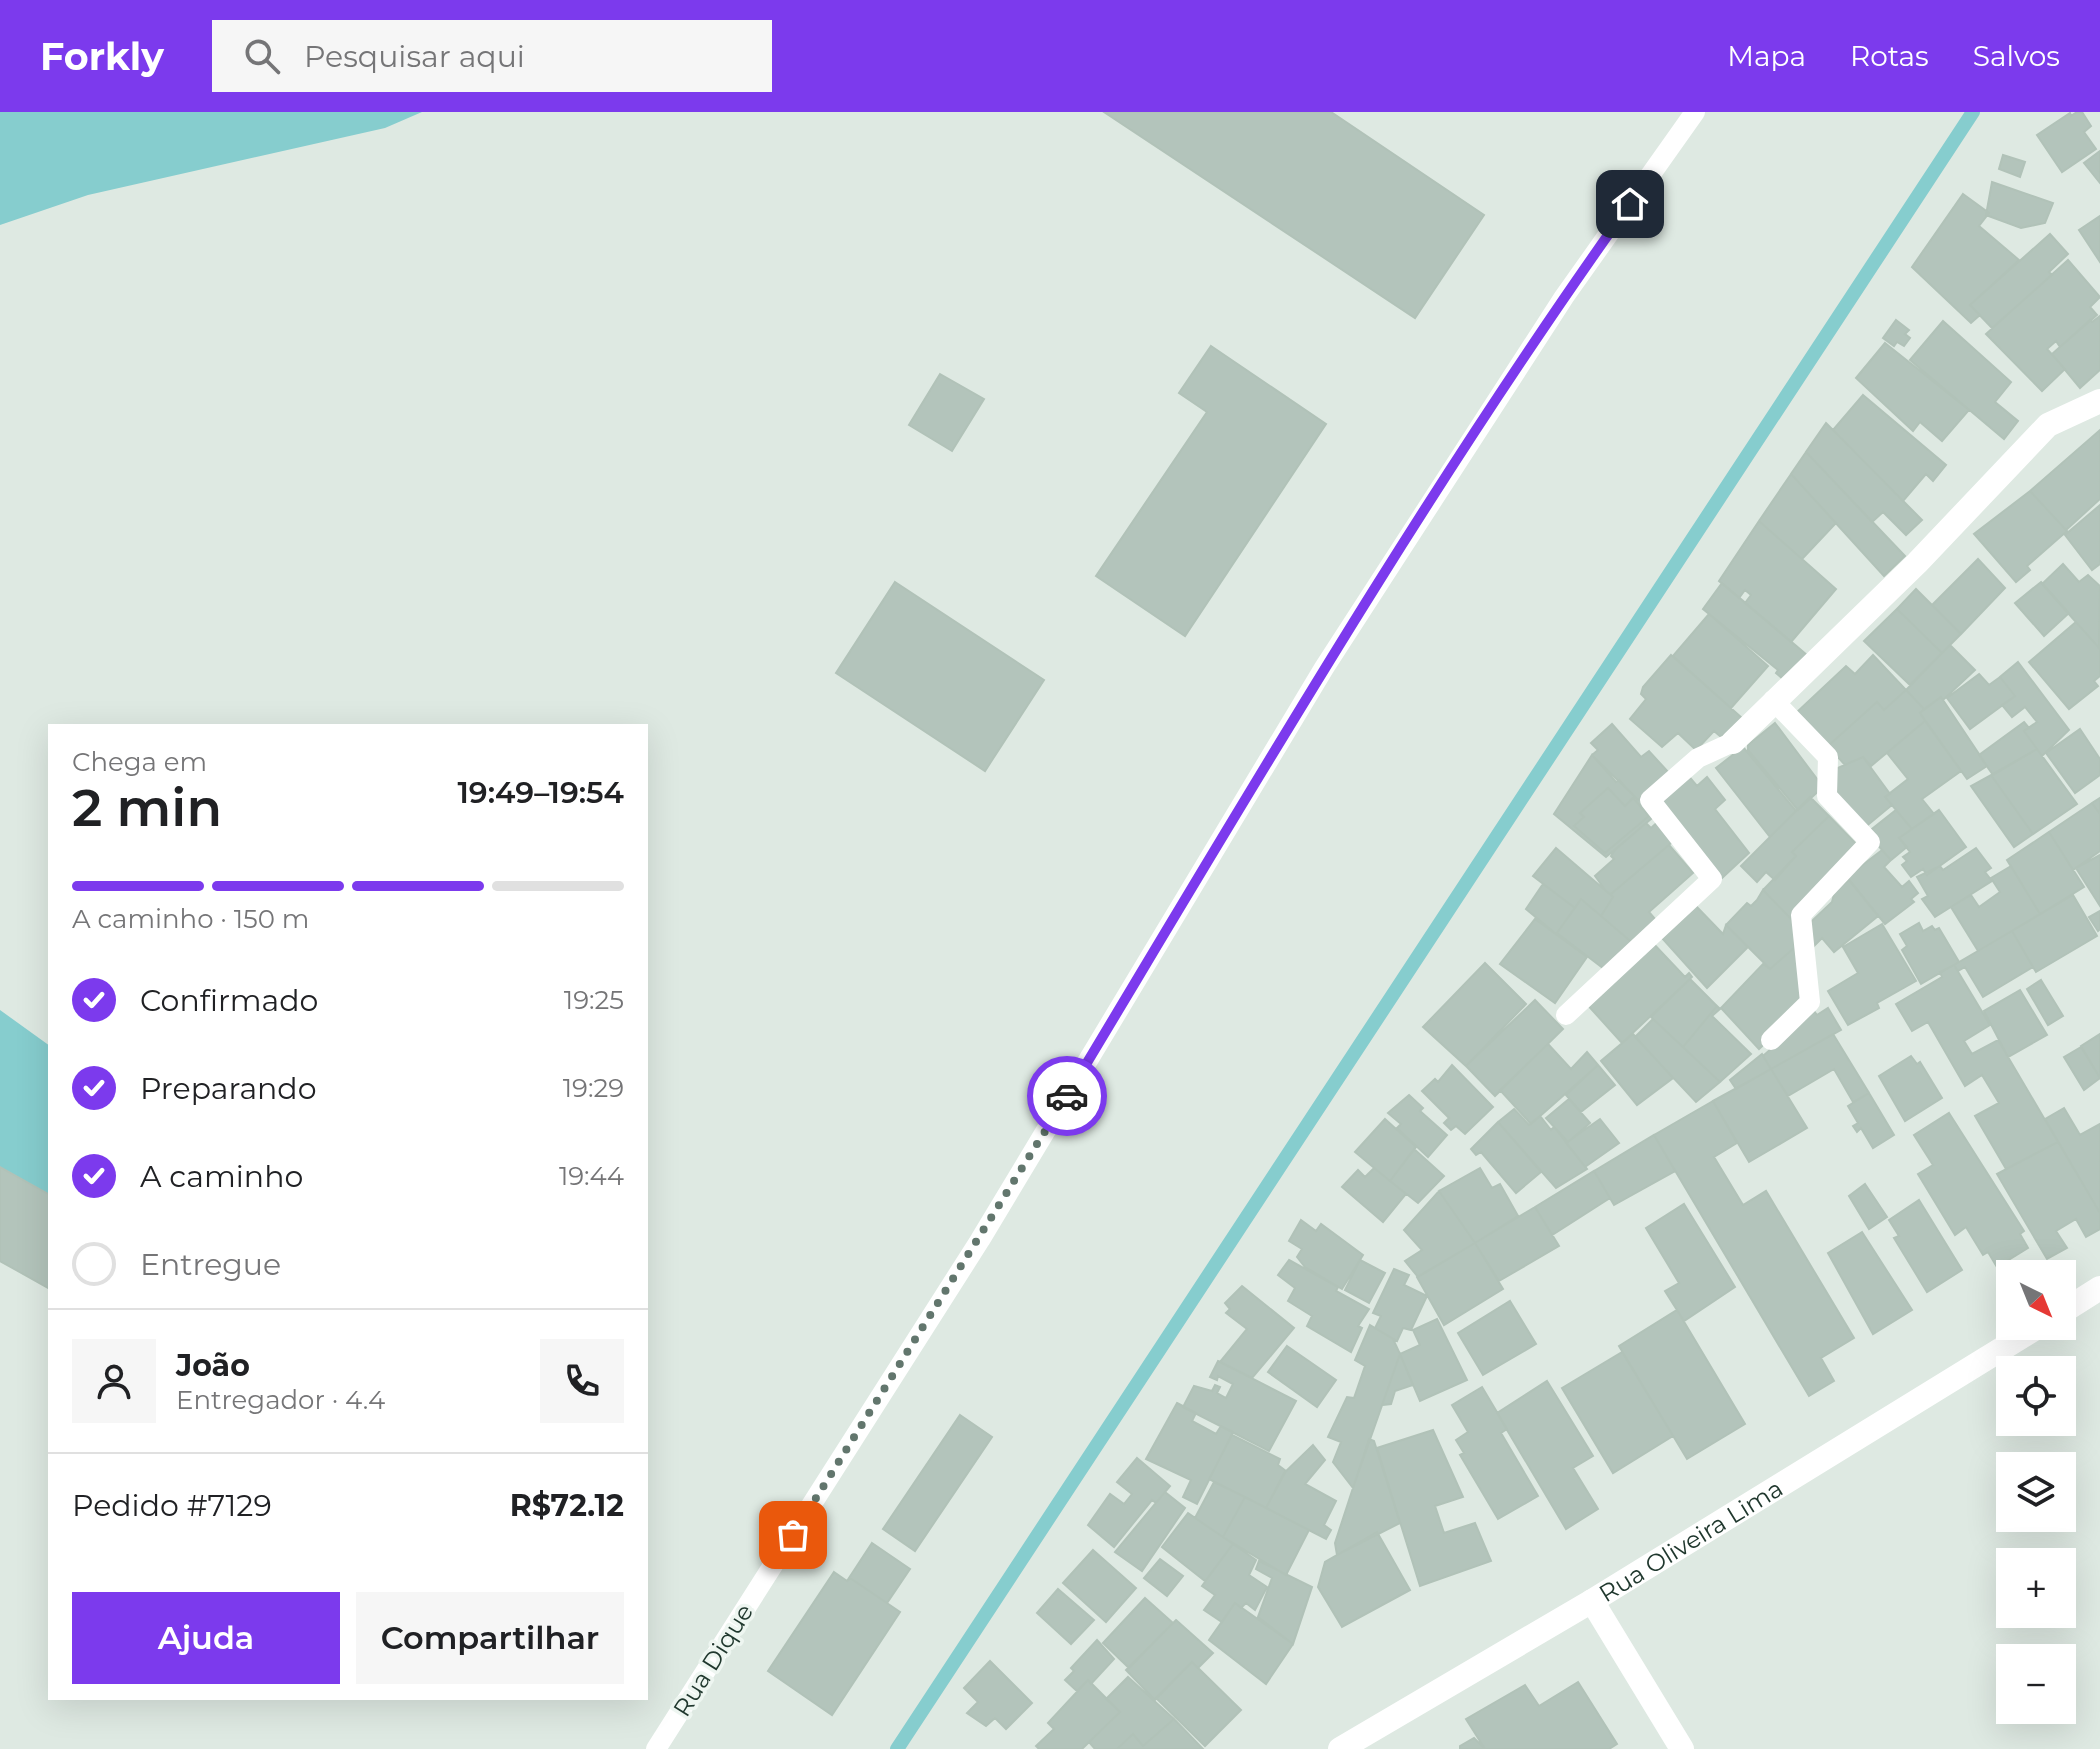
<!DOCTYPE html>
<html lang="pt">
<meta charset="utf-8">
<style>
:root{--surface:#fff;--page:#f6f6f6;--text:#202124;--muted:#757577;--line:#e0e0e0;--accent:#7c3aed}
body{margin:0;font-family:Montserrat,sans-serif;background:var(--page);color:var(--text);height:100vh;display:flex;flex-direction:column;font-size:30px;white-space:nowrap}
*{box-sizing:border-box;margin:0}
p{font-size:26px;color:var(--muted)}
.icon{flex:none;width:44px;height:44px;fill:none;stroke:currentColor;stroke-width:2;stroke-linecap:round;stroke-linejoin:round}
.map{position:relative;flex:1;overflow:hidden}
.details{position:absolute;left:48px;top:612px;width:600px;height:976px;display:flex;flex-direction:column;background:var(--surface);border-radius:0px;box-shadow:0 8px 32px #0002}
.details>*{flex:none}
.needle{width:52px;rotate:137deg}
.controls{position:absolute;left:1996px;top:1148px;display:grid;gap:16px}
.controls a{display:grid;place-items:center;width:80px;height:80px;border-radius:0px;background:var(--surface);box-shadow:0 8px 32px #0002;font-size:40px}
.pin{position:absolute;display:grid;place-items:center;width:68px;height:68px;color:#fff;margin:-34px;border-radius:16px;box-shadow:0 4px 12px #0006}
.courier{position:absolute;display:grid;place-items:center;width:80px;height:80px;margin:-40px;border:6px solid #7c3aed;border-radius:50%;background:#fff;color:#222;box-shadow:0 2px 10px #0007}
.headline em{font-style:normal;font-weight:600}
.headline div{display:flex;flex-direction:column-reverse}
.headline{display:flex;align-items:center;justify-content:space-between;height:136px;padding:0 24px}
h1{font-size:52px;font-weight:600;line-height:60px}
.bar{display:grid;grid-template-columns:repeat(4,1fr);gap:12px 8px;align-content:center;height:96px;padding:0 24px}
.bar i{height:10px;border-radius:6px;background:var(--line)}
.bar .selected{background:var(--accent)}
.bar p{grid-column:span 4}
.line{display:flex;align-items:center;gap:20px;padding:0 24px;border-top:2px solid var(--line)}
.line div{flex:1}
.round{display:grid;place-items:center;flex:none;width:84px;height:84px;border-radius:0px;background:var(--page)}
ol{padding:0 24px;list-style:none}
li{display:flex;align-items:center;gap:24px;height:88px}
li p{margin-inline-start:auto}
li .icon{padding:8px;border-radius:50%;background:var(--accent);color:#fff;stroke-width:4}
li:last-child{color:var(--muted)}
li i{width:44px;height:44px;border:4px solid var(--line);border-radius:50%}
.primary-button{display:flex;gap:16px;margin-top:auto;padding:16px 24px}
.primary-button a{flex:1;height:92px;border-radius:0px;background:var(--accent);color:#fff;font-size:32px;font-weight:600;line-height:92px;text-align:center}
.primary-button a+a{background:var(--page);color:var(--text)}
header{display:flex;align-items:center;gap:48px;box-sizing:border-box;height:112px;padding:0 40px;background:var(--accent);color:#fff}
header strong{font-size:38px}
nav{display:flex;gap:44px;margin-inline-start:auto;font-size:28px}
.search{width:560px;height:72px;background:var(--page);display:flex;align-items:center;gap:20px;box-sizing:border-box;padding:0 28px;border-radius:0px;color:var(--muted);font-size:30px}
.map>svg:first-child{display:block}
</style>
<header>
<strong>Forkly</strong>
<div class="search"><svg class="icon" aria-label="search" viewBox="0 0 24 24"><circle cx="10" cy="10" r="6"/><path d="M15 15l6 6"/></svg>Pesquisar aqui</div>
<nav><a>Mapa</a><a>Rotas</a><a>Salvos</a></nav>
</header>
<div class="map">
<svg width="2100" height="1637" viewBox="0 0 2100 1637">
<rect width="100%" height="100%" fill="#dee9e2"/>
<path fill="#86cdce" d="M0,0H422L385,16L88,83L0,113Z
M0,898L50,934V1089L0,1056Z"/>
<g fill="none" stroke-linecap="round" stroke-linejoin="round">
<path stroke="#86cdce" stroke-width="14" d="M897,1637L1973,0"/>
</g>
<path fill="#b3c4bb" stroke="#b1c2b8" stroke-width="2" d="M1104,0H1331L1484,103L1415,206Z
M2077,0H2082L2091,14L2084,20L2096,37L2062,60L2037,23L2070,1L2071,4Z
M2100,39V71L2084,51Z
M2003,43L2025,50L2020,65L1999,57Z
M1992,70L2053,91L2045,111L2021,116L1986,103Z
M1963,82L1989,101L1979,114L2019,148L1970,193L1980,203L1971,211L1912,155Z
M2100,104V150L2079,118Z
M2050,122L2068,142L2049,160L2052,163L1992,216L1970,193Z
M2068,148L2100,185L2090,195L2097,203L2060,235L2056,229L2047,237L2065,257L2042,279L1986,222Z
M2100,204V258L2080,276L2052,242L2090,208L2092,210Z
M1896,208L1909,218L1905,222L1910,226L1904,234L1897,230L1894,234L1883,226Z
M1943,209L2011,270L1995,290L2018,309L2004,327L1910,248Z
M1885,231L1969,298L1942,329L1920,310L1913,319L1856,266Z
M1211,234L1326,312L1185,524L1096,464L1207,300L1179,281Z
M940,262L984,287L952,339L909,313Z
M1863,283L1946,353L1933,369L1926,362L1903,389L1833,318Z
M1826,311L1922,408L1906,423L1883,400L1872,410L1806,340Z
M2100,318V387L2066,418L2030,379Z
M1806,340L1905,444L1884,464L1791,362Z
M1791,362L1836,411L1802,447L1759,409Z
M2030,379L2067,419L2027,454L2030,458L2016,470L1974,422Z
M2100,393V452L2092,458L2065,423Z
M1759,409L1836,477L1791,530L1745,491L1751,483L1745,478L1739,486L1719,469Z
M1978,447L2005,476L1961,522L1932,493Z
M2063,452L2079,470L2088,463L2100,474L2099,536L2042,472Z
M895,470L1044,568L985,659L836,561Z
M2041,470L2069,501L2044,524L2015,491Z
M1722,471L1807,543L1784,568L1776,561L1778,558L1703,497Z
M1916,477L1961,522L1942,541L1897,497Z
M1897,497L1942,541L1910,573L1864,529Z
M1709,502L1768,554L1731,596L1673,544Z
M2076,510L2100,537V564L2094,569L2098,574L2069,597L2029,550Z
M1950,533L1975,558L1943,588L1941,585L1924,597L1906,578Z
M1671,543L1742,606L1721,625L1714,619L1696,638L1678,621L1662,635L1630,607L1646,587L1641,582L1643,575Z
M1873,543L1906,578L1884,598L1877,590L1828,634L1797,600L1846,554L1855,562Z
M2018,550L2069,618L2042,644L2024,619L2037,610L2025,595L2012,605L2002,593L2015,584L2000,565Z
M1979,562L1989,573L2000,565L2015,584L1970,617L1947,586Z
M1906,578L1924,597L1920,601L1925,609L1871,654L1863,645L1845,653L1828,634L1877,590L1884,598Z
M1941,585L1987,654L1967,667L1920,601Z
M1925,609L1961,659L1922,687L1934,702L1912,717L1885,685L1908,667L1887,641Z
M2024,610L2029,616L2024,619L2037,637L1993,663L1979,643Z
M1775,611L1823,675L1798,698L1748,638V633Z
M1612,612L1641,645L1649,639L1669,661L1638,688L1592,643L1598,638L1591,631Z
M2080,617L2100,647V663L2075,681L2046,641Z
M1743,635L1796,699L1770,725L1716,656Z
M2037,637L2077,692L2033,722L1991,663Z
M1592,643L1616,670L1619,668L1638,688L1642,685L1657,702L1606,745L1554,702Z
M1863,645L1890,682L1885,685L1892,693L1863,717L1839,691L1833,658Z
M1686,661L1697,674L1707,665L1725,688L1715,697L1749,741L1722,766L1655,687Z
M1991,663L2033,722L2014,735L1971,674Z
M1608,676L1625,694L1633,686L1649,704L1605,741L1574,714L1584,705L1580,701Z
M1810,685L1829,704L1792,740L1796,744L1775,768L1766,760L1757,770L1741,754Z
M2100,686V702L2092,691Z
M2092,691L2100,702V739L2073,758L2049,720Z
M1896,698L1912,717L1899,726L1907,735L1891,748L1867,721Z
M1939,698L1966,735L1927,763L1923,757L1911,765L1902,753L1907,749L1903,745L1910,740L1899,726Z
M1829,704L1862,738L1794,810L1763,778L1796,744L1792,740Z
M1660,708L1676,727L1611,782L1606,779L1595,764L1614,747L1611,744L1615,738L1646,711L1651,716Z
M2049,720L2084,775L2040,802L2007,748Z
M1669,733L1693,761L1649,800L1660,813L1636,834L1601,804L1613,785L1611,782Z
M1556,736L1613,785L1601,804L1581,787L1575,796L1533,764Z
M1976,736L1991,756L1985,760L1992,769L1935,805L1922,787L1928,784L1917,765L1940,754L1943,758Z
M1882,738L1891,748L1884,755L1902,775L1909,769L1918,781L1911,787L1914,790L1885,812L1847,765Z
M2100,743V794L2076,756Z
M2011,754L2040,802L1978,839L1951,795L1971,783L1979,795L2000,780L1991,766Z
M1849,768L1878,804L1834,840L1822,826L1813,835L1811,810L1832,790L1835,778Z
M1543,772L1575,796L1556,822L1526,797Z
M1763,778L1794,810V836L1770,857L1726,813L1747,791L1751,794L1757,788Z
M2073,783L2097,824L2036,860L2012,819Z
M1581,787L1636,834L1608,860L1557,821Z
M1695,793L1723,822L1726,813L1748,835L1707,876L1662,826Z
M2100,799V817L2098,819L2089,805Z
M1535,807L1587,845L1555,891L1500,852Z
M1919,811L1923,819L1932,814L1935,818L1939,816L1959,850L1921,872L1902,838L1907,834L1900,822Z
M1882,812L1916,869L1877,891L1879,896L1848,913L1828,879L1858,861L1843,835Z
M2012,819L2033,855L1983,885L1965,855L1958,859L1954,853Z
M1650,828L1685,865L1689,861L1692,865L1622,931L1584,889Z
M1794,836L1807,893L1759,937L1721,896L1763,852L1770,857Z
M1485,851L1526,892L1466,954L1423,915Z
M1954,853L1990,913L1964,929L1972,942L1998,928L2058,1030L2006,1057L1975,1004L1999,991L1982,963L1965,974L1928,910L1912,919L1896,892L1942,865L1940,860Z
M1690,867L1717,894L1683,935L1651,905Z
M2041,868L2063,904L2048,913L2027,877Z
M2020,878L2047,923L2008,945L1984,899Z
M1535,888L1563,917L1495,984L1466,954Z
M1717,894L1720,897L1712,904L1751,942L1720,970L1683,935Z
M1828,896L1841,918L1771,957L1763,944L1814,899L1817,903Z
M1653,907L1720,970L1696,990L1635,925Z
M1633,922L1673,966L1637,993L1601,949Z
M1833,922L1869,981L1853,990L1834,957L1788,984L1771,957Z
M2100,922V966L2081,934Z
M1548,932L1571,957L1587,940L1598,953L1531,1012L1500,978Z
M2081,935L2100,966L2084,978L2064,945Z
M1762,942L1771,957L1736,977L1730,968Z
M1911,944L1917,952L1920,950L1942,986L1905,1009L1879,964Z
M1452,953L1493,995L1465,1022L1456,1014L1451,1018L1444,1011L1449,1006L1422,979L1435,967L1438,970Z
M1598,953L1615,973L1581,1000L1566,983Z
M1771,957L1807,1016L1749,1050L1713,989Z
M1869,981L1894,1023L1873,1036L1861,1016L1857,1020L1853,1014L1858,1011L1848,994Z
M1409,983L1423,996L1420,999L1447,1023L1428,1045L1397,1016L1401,1012L1388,1001Z
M1569,987L1590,1011L1568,1030L1546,1006Z
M1713,989L1737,1031L1714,1045L1743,1093L1766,1079L1854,1226L1821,1246L1834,1269L1809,1284L1654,1023Z
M2064,996L2080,1023L2100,1012V1101L2045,1007Z
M1514,997L1529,1013L1540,1004L1551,1018L1554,1015L1587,1057L1556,1076L1498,1010Z
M1949,1001L2024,1119L2020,1122L2028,1136L1997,1155L1988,1140L1983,1143L1966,1115L1955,1123L1918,1062L1933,1053L1914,1023Z
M1385,1007L1416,1035L1390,1069L1355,1040Z
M1600,1007L1619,1031L1585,1055L1566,1031Z
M1498,1010L1541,1060L1516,1081L1481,1040L1476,1043L1471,1037Z
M1654,1023L1675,1059L1614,1093L1594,1059Z
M2058,1030L2100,1101V1117L2086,1125L2076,1107L2056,1119L2067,1136L2047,1147L1997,1062Z
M1414,1037L1444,1064L1418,1091L1390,1069Z
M0,1055L50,1083V1177L0,1149Z
M1374,1056L1406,1082L1383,1110L1342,1075L1358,1058L1365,1065Z
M1480,1056L1492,1076L1500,1072L1518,1104L1475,1131L1439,1079Z
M1594,1059L1610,1086L1552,1123L1535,1095Z
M1865,1072L1887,1105L1869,1117L1849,1084Z
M1439,1079L1475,1131L1418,1165L1405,1149L1422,1138L1404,1118Z
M1919,1088L1962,1158L1927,1180L1894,1126L1899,1124L1889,1108Z
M1684,1092L1735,1175L1684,1209L1665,1179L1679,1171L1646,1116Z
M1535,1095L1559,1134L1499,1169L1475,1131Z
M1301,1108L1316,1119L1321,1112L1363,1143L1342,1177L1305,1155L1297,1145L1302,1137L1289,1129Z
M1862,1120L1912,1198L1873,1222L1828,1141Z
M1475,1131L1503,1177L1444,1213L1417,1165Z
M1289,1148L1338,1175L1336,1179L1369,1197L1358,1214L1362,1216L1351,1240L1307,1214L1312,1204L1288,1189L1295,1176L1278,1163Z
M1360,1148L1385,1161L1369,1191L1345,1178Z
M1394,1157L1409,1163L1404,1173L1427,1184L1411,1218L1403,1216L1397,1229L1375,1216L1381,1204L1373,1201Z
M1242,1174L1294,1216L1252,1266L1220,1250L1247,1217L1226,1201L1230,1197L1225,1191Z
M1510,1189L1536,1232L1483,1263L1458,1221Z
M1677,1198L1745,1312L1687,1347L1619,1234Z
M1437,1207L1467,1268L1420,1289L1400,1242L1420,1233L1413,1218Z
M1370,1213L1393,1227L1400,1242L1353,1376L1333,1350L1341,1330L1328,1325L1347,1285L1354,1286L1365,1254L1355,1248Z
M1287,1234L1336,1268L1317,1295L1268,1260Z
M1622,1240L1673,1324L1613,1361L1562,1276Z
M1400,1242L1413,1273L1395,1279L1391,1292L1382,1293Z
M1218,1249L1296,1289L1269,1339L1183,1295L1194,1274L1212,1279L1215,1273L1220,1275L1217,1281L1226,1286L1233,1272L1218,1264L1217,1268L1210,1265Z
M1547,1269L1593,1344L1573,1356L1598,1397L1566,1417L1497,1301Z
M1482,1275L1507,1317L1501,1321L1538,1384L1498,1407L1460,1343L1464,1341L1456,1328L1468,1320L1452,1293Z
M1177,1291L1196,1301L1192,1309L1216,1322L1221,1314L1233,1320L1197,1392L1183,1385L1191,1368L1146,1347Z
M960,1303L992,1325L915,1439L883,1417Z
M1433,1318L1463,1385L1435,1394L1444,1421L1475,1411L1491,1449L1420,1474L1377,1336Z
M1232,1323L1280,1347L1278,1353L1286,1359L1266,1396L1209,1367Z
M1369,1327L1374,1329L1400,1411L1337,1443L1335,1431Z
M1313,1333L1325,1348L1305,1372L1336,1389L1324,1413L1331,1418L1326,1427L1266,1396L1284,1361Z
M1137,1346L1170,1374L1156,1391L1152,1388L1114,1435L1088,1413L1110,1382L1124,1392L1132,1382L1117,1370Z
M1214,1370L1245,1385L1223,1425L1195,1406Z
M1165,1380L1185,1396L1142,1459L1115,1440Z
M1245,1385L1309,1418L1286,1463L1223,1425Z
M1188,1401L1233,1432L1205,1469L1162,1435Z
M1377,1420L1410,1478L1342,1515L1318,1475L1325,1450Z
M872,1431L910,1457L887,1491L850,1466L847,1469Z
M1233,1432L1256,1448L1249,1463L1267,1475L1255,1498L1246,1491L1241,1496L1235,1491L1222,1510L1204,1498L1215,1483L1202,1474Z
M1093,1438L1136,1476L1106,1510L1063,1471Z
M1160,1447L1183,1464L1167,1484L1144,1466Z
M1259,1449L1312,1475L1293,1532L1258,1505L1272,1466L1256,1457Z
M834,1460L847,1469L850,1466L900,1500L832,1603L768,1559Z
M1058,1477L1094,1508L1071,1532L1037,1501Z
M1145,1486L1173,1511L1129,1556L1103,1531Z
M1235,1491L1293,1532L1266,1572L1209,1528Z
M1176,1508L1213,1541L1198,1556L1192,1550L1155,1588L1126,1558Z
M1097,1528L1114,1547L1091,1572L1088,1568L1077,1579L1065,1568L1074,1559L1071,1556Z
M990,1549L1032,1591L1006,1617L995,1606L986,1614L967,1601L978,1590L964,1576Z
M1192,1550L1241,1598L1205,1634L1156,1586Z
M1128,1565L1174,1607L1143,1634L1133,1622L1117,1637H1095L1089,1630L1120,1600L1106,1587Z
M1088,1568L1120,1600L1082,1637H1039L1036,1634L1054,1617L1048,1611Z
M1578,1570L1617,1632L1609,1637H1485L1466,1607L1525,1573L1539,1594Z
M1174,1607L1203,1637H1117L1133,1622L1143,1634Z
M1474,1626L1485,1637H1460V1634Z"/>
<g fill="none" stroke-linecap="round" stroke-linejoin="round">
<path stroke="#fff" stroke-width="20" d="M1566,903L1712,767L1650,688L1698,646L1733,630
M1771,928L1810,890L1801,803L1870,730L1827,684L1828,645L1773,588
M656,1637L980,1128L1324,556L1564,185L1695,0"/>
<g stroke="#fff" stroke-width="24">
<path d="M1733,630L1917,451L2048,313L2100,289"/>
<path d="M2062,1200L2100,1176"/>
<path d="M1592,1489L1682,1637"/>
<path id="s1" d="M1340,1637L1592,1489L2039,1214"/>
</g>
</g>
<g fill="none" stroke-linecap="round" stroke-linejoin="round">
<path stroke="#62766d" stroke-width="8" stroke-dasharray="0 14.4" d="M793,1423L1067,984"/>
<path stroke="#7c3aed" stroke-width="10" d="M1067,984C1248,683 1425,379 1630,92"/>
</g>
<g text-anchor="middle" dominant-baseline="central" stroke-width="7" stroke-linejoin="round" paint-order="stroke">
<g font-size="24" fill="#20382e" stroke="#eef6f1">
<text stroke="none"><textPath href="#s1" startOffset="408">Rua Oliveira Lima</textPath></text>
<text transform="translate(713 1548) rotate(-58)">Rua Dique</text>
</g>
</g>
</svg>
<div class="controls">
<a><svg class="needle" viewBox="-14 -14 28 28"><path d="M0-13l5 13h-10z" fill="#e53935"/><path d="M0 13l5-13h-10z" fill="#757577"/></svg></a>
<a><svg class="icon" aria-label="locate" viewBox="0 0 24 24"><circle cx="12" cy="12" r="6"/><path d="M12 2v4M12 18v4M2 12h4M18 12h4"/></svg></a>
<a><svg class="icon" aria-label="layers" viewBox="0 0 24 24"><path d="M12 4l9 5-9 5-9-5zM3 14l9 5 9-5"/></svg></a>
<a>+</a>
<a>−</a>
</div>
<div class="pin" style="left:793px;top:1423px;background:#ea580c"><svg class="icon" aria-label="bag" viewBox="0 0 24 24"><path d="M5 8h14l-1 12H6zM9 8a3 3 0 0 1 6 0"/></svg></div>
<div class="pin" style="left:1630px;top:92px;background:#1f2937"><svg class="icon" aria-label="home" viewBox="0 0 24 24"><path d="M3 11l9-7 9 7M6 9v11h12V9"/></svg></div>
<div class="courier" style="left:1067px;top:984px"><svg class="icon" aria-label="car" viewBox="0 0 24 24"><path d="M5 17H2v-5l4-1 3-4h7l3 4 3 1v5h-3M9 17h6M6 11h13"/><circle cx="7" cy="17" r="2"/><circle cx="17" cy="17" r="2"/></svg></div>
<section class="details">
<div class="headline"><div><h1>2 min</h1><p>Chega em</p></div><em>19:49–19:54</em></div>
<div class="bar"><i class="selected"></i><i class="selected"></i><i class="selected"></i><i></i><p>A caminho · 150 m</p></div>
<ol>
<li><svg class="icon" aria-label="check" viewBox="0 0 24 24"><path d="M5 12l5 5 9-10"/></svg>Confirmado<p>19:25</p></li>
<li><svg class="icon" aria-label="check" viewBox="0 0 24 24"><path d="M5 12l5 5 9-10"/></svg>Preparando<p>19:29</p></li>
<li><svg class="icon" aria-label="check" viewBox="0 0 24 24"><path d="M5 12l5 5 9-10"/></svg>A caminho<p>19:44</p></li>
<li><i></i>Entregue</li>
</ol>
<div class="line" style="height:144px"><a class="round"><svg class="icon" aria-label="person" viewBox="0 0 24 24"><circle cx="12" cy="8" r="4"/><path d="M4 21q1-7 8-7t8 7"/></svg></a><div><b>João</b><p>Entregador · 4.4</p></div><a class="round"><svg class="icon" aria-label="phone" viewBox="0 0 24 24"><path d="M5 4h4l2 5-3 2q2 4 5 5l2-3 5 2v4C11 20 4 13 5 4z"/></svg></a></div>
<div class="line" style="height:104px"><div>Pedido #7129</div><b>R$72.12</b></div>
<div class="primary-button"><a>Ajuda</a><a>Compartilhar</a></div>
</section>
</div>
